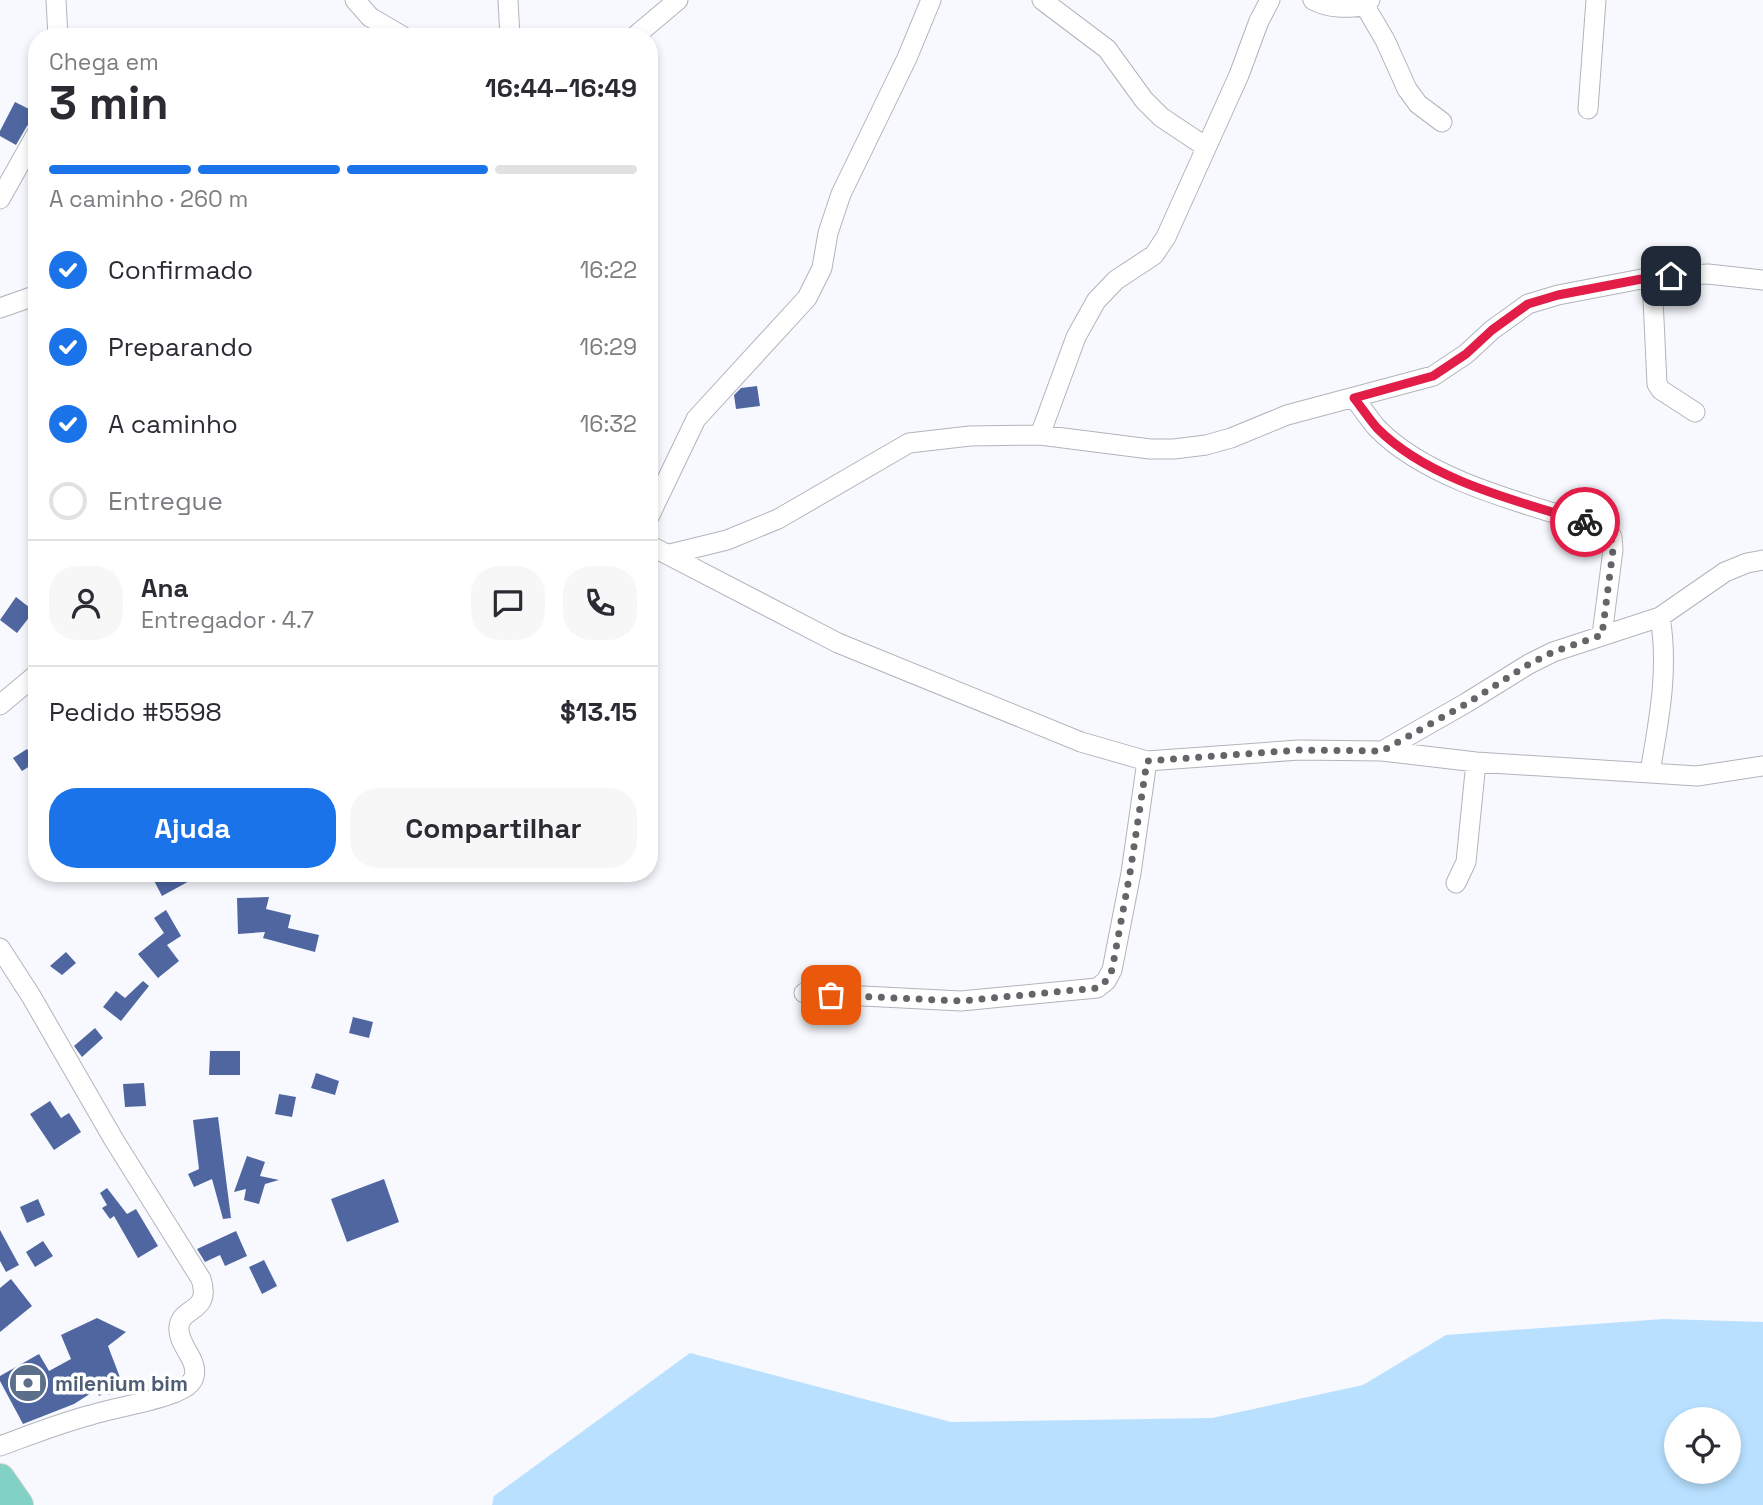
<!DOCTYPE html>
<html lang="pt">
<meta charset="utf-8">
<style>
:root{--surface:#fff;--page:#f7f7f7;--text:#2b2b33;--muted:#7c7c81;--line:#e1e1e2;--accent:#1a73e8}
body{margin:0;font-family:"Space Grotesk",sans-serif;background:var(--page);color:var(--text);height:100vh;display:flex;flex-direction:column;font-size:26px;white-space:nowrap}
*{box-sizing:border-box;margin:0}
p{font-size:23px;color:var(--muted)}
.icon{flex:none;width:38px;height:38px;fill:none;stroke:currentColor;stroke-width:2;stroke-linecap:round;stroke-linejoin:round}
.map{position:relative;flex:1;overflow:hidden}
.side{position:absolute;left:28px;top:28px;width:630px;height:854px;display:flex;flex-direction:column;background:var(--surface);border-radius:28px;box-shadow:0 4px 10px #0003}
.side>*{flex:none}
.fabs{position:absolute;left:1664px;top:1407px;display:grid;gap:14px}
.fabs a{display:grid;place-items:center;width:77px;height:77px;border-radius:50%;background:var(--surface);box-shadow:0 4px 10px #0003;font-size:35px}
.pin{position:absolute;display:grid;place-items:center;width:60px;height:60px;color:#fff;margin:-30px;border-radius:14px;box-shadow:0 4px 10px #0006}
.courier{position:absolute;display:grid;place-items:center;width:70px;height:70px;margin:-35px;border:5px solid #e11d48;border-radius:50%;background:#fff;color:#222;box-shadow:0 2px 9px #0007}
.overview em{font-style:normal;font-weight:700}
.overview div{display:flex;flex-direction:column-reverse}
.overview{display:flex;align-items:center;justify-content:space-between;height:119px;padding:0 21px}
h1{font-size:46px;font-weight:700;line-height:52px}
.bar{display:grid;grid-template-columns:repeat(4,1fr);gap:10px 7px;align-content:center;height:84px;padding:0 21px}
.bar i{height:9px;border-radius:5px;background:var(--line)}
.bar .on{background:var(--accent)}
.bar p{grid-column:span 4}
.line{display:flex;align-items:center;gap:18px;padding:0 21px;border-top:2px solid var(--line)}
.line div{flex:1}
.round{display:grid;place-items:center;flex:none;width:74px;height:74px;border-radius:28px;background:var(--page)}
ol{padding:0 21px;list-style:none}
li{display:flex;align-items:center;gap:21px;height:77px}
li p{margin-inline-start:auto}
li .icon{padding:7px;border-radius:50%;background:var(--accent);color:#fff;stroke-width:4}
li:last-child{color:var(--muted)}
li i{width:38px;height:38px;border:4px solid var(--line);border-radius:50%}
.action{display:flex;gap:14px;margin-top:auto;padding:14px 21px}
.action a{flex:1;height:80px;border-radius:28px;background:var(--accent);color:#fff;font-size:28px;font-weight:700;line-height:80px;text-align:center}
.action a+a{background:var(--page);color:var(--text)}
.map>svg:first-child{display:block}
</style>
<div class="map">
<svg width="1763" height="1505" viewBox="0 0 1763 1505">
<rect width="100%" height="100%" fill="#f7f9fe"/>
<path fill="#b9e1ff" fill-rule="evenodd" d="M1663,1319L1763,1322V1505H492L494,1496L690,1353L951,1422L1212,1418L1363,1385L1446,1335ZM1676,1419H1729V1472H1676Z"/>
<path fill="#4f66a0" d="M15,102L37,113L34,122L27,126L16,145L0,136V131Z
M757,386L760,406L736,409L734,395L741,388Z
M16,597L34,611L17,633L0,620Z
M27,749L36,762L22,771L13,758Z
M150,873H204L162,896Z
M269,897L266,909L291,915L288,928L319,935L315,952L263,938L265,932L238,934L237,898Z
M166,910L181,936L167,945L179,961L158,978L138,954L164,933L154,918Z
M66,952L76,963L62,975L50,966Z
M143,981L149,986L121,1021L103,1007L116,991L125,998Z
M353,1017L373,1022L369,1038L349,1033Z
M95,1028L103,1038L82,1057L74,1046Z
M210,1051H240V1075H209Z
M316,1073L339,1081L335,1095L311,1088Z
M144,1083L146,1106L125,1107L123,1084Z
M279,1094L296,1097L292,1117L275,1114Z
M50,1101L61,1118L69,1113L81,1132L54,1150L30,1114Z
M218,1117L231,1218L223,1219L212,1179L194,1187L188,1174L199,1169L193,1120Z
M247,1156L265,1162L260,1176L279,1180L265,1184L259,1204L244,1200L246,1189L234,1192Z
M384,1179L399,1222L347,1242L331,1199Z
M107,1188L127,1214L136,1209L158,1246L138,1258L114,1216L110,1219L102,1208L107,1205L100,1193Z
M38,1199L45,1215L27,1223L20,1207Z
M0,1230L19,1265L6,1272L0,1261Z
M236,1231L247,1256L225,1266L220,1255L205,1262L197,1249Z
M43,1241L53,1256L35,1267L26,1252Z
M264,1260L277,1286L262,1294L249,1267Z
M11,1279L32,1306L0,1332V1288Z
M97,1318L126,1332L108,1346L124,1388L109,1395L107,1391L99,1396L96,1390L74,1404L23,1424L0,1381V1376L39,1354L49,1371L71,1359L61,1335Z"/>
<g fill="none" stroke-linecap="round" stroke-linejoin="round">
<g stroke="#b1b4bc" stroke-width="21">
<path id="street" d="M56,0L58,37
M355,0L370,17L404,37
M508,0L510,37
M1042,0L1107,49L1144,100L1161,117L1206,147
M1313,0C1330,9 1346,8 1365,6L1370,0
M1365,6L1385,40L1407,89L1418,104L1442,122
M634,37L678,0
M1588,109L1596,0
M0,199L37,133
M1652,277L1657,384L1661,390L1695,412
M0,308L37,295
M1354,398C1362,408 1369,419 1377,428C1430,483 1535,506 1606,529L1612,537L1613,550L1602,635
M1040,435L1076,337L1096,301L1116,280L1154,255L1166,237L1239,75L1259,21L1270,0
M649,517L696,419L807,298L822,268L828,233L841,194L907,58L931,0
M649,545L838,643L1081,742L1147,761L1299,750L1382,751L1476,762L1697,776L1763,766
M670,554L727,540L778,519L909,443L970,436L1040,435L1150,449H1174L1206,445L1231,438L1287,415L1433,376L1466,354L1492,330L1528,304L1558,295L1652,277L1708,274L1763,280
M0,705L37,674
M1382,751L1466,703L1529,664L1553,652L1660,617L1725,572L1747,563L1763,560
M1650,772C1659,720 1669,669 1660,617
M1456,883L1466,862L1476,762
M0,948L31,996L114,1140L201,1279C212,1313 181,1306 179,1327C177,1345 199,1359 194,1377C191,1386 182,1389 174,1393C148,1403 118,1407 91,1415C60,1423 30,1435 0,1446
M804,993L961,1001L1097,988L1106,981L1112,970L1131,873L1147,761"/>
</g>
<g stroke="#d5d5d5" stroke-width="32">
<path id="primary" d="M0,1479L18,1505"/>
</g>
<use href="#street" stroke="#fff" stroke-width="19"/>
<use href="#primary" stroke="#82d1c5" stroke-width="30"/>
</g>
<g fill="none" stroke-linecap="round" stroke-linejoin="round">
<path stroke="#636568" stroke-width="7" stroke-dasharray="0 12.6" d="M831,995L961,1001L1097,988L1106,981L1112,970L1130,873L1147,761L1299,750L1382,751L1466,704L1529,664L1553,652L1602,635L1613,550C1611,528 1605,528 1585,522"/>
<path stroke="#e11d48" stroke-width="9" d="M1585,522C1517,501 1428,480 1377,428C1369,419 1362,408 1354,398L1433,376L1466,354L1492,330L1528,304L1558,295L1652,277L1671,276"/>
</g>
<defs>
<g id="bank-disc" transform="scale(2.0125)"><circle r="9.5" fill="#5c6f8a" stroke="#fff"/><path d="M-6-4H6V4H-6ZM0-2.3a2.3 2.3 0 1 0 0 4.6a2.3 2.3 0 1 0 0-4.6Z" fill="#fff"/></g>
</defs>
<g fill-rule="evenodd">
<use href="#bank-disc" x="28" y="1383"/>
</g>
<g text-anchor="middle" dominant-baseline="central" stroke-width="7" stroke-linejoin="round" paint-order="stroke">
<g font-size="21" font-weight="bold" fill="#4e5e75" stroke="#fff" text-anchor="start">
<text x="55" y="1383">milenium bim</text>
</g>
</g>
</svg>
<div class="fabs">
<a><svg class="icon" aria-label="locate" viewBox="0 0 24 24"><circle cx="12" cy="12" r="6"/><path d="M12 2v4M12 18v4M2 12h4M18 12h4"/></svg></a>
</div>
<div class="pin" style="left:831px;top:995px;background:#ea580c"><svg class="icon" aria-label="bag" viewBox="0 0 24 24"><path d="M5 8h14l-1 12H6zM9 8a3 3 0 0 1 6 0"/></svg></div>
<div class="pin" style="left:1671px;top:276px;background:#1f2937"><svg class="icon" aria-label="home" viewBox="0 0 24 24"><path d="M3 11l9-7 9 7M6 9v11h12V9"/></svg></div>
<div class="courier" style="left:1585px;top:522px"><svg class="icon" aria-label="bike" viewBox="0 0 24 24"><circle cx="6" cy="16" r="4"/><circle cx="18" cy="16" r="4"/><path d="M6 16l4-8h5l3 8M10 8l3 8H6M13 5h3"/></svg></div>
<section class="side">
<div class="overview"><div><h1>3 min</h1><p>Chega em</p></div><em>16:44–16:49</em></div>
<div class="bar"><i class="on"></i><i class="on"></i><i class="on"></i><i></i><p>A caminho · 260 m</p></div>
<ol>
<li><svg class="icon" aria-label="check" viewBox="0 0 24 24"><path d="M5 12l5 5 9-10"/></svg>Confirmado<p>16:22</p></li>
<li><svg class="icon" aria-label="check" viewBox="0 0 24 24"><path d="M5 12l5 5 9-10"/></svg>Preparando<p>16:29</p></li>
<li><svg class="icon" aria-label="check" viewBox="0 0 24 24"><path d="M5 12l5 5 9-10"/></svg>A caminho<p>16:32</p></li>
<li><i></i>Entregue</li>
</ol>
<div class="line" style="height:126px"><a class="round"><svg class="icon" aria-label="person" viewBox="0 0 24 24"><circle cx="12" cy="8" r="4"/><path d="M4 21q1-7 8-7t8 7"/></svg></a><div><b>Ana</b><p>Entregador · 4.7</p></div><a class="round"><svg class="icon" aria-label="chat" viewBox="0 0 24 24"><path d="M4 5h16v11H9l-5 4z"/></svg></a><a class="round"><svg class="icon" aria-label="phone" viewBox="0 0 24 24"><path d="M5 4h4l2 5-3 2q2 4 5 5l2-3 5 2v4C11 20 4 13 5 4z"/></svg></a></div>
<div class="line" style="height:91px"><div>Pedido #5598</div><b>$13.15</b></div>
<div class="action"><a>Ajuda</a><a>Compartilhar</a></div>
</section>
</div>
